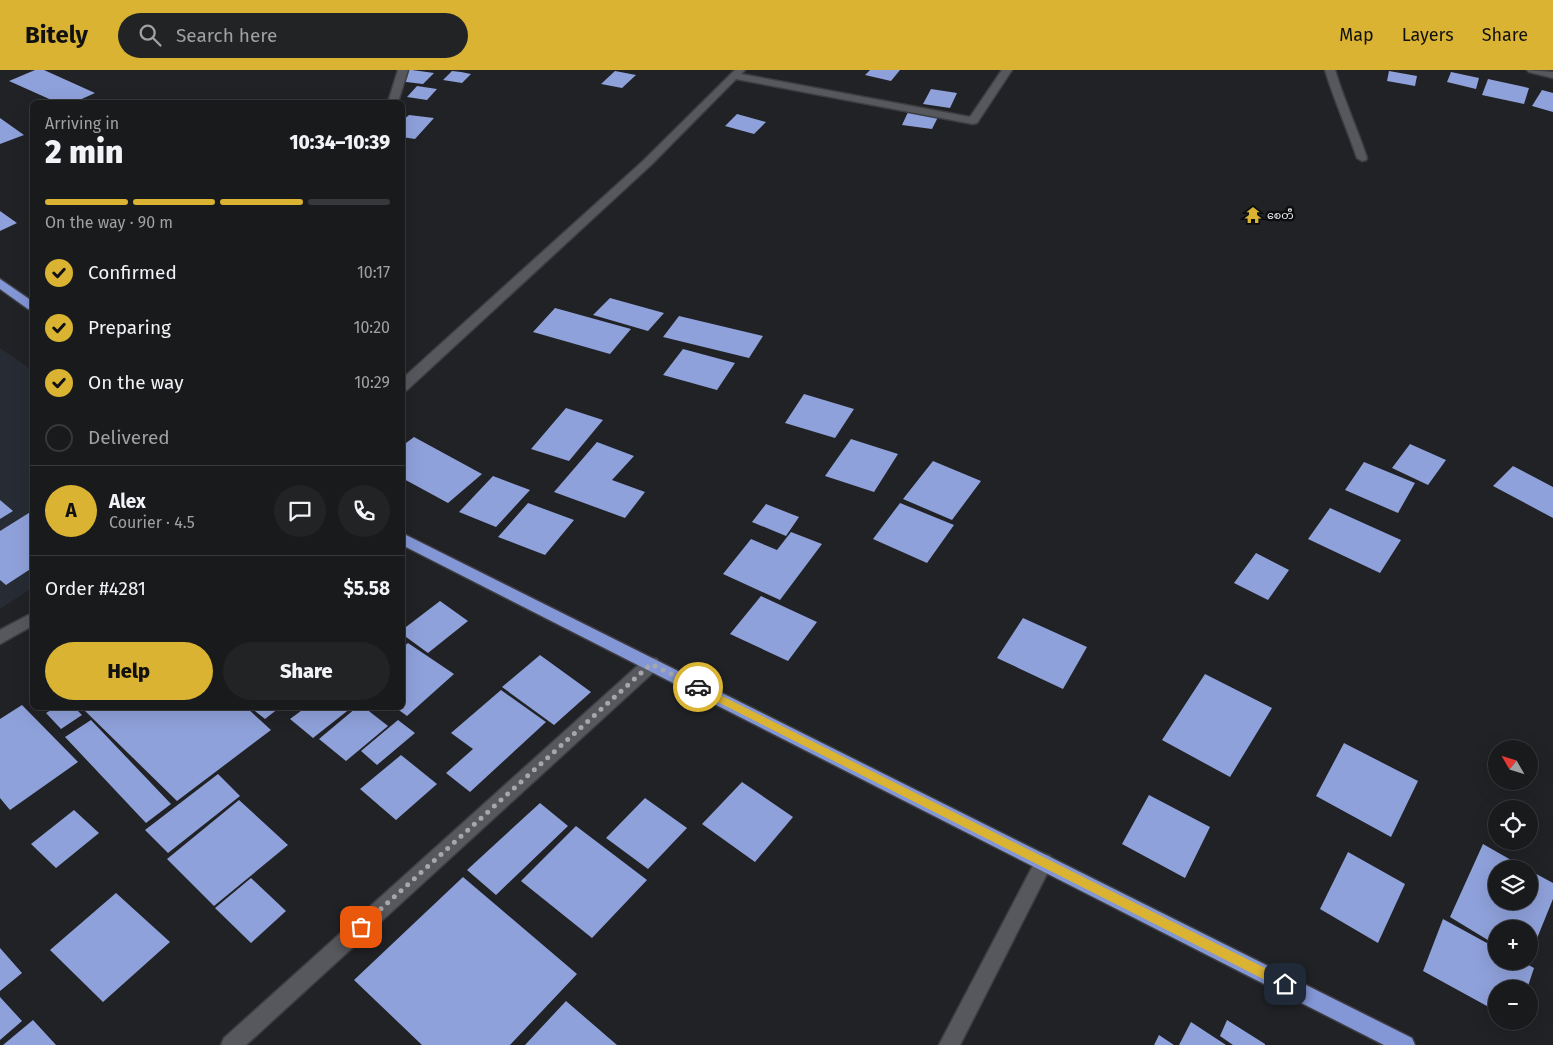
<!DOCTYPE html>
<meta charset="utf-8">
<style>
:root{--surface:#191a1c;--page:#222325;--text:#f1f3f6;--muted:#9fa1a3;--line:#37383b;--accent:#dab333}
body{margin:0;font-family:"Fira Sans","Noto Sans Myanmar",sans-serif;background:var(--page);color:var(--text);height:100vh;display:flex;flex-direction:column;font-size:19px;white-space:nowrap}
*{box-sizing:border-box;margin:0}
p{font-size:16px;color:var(--muted)}
.icon{flex:none;width:28px;height:28px;fill:none;stroke:currentColor;stroke-width:2;stroke-linecap:round;stroke-linejoin:round}
.map{position:relative;flex:1;overflow:hidden}
.panel{position:absolute;left:30px;top:30px;width:375px;height:610px;display:flex;flex-direction:column;background:var(--surface);border-radius:8px;box-shadow:0 5px 20px #0002,0 0 0 1px var(--line)}
.panel>*{flex:none}
.needle{width:32px;rotate:309deg}
.buttons{position:absolute;left:1488px;top:670px;display:grid;gap:10px}
.buttons a{display:grid;place-items:center;width:50px;height:50px;border-radius:50%;background:var(--surface);box-shadow:0 5px 20px #0002,0 0 0 1px var(--line);font-size:25px}
.pin{position:absolute;display:grid;place-items:center;width:42px;height:42px;color:#fff;margin:-21px;border-radius:10px;box-shadow:0 2px 8px #0006}
.courier{position:absolute;display:grid;place-items:center;width:50px;height:50px;margin:-25px;border:4px solid #dab333;border-radius:50%;background:#fff;color:#222;box-shadow:0 1px 6px #0007}
.summary em{font-style:normal;font-weight:800}
.summary div{display:flex;flex-direction:column-reverse}
.summary{display:flex;align-items:center;justify-content:space-between;height:85px;padding:0 15px}
h1{font-size:32px;font-weight:800;line-height:38px}
.bar{display:grid;grid-template-columns:repeat(4,1fr);gap:8px 5px;align-content:center;height:60px;padding:0 15px}
.bar i{height:6px;border-radius:4px;background:var(--line)}
.bar .on{background:var(--accent)}
.bar p{grid-column:span 4}
.line{display:flex;align-items:center;gap:12px;padding:0 15px;border-top:1px solid var(--line)}
.line div{flex:1}
.round{display:grid;place-items:center;flex:none;width:52px;height:52px;border-radius:26px;background:var(--page)}
ol{padding:0 15px;list-style:none}
li{display:flex;align-items:center;gap:15px;height:55px}
li p{margin-inline-start:auto}
li .icon{padding:5px;border-radius:50%;background:var(--accent);color:#111;stroke-width:4}
li:last-child{color:var(--muted)}
li i{width:28px;height:28px;border:2px solid var(--line);border-radius:50%}
.primary-button{display:flex;gap:10px;margin-top:auto;padding:10px 15px}
.primary-button a{flex:1;height:58px;border-radius:30px;background:var(--accent);color:#111;font-size:20px;font-weight:800;line-height:58px;text-align:center}
.primary-button a+a{background:var(--page);color:var(--text)}
header{display:flex;align-items:center;gap:30px;box-sizing:border-box;height:70px;padding:0 25px;background:var(--accent);color:#111}
header strong{font-size:24px}
nav{display:flex;gap:28px;margin-inline-start:auto;font-size:18px}
.search{width:350px;height:45px;background:var(--page);display:flex;align-items:center;gap:12px;box-sizing:border-box;padding:0 18px;border-radius:28px;color:var(--muted);font-size:19px}
.map>svg:first-child{display:block}
</style>
<header>
<strong>Bitely</strong>
<div class="search"><svg class="icon" aria-label="search" viewBox="0 0 24 24"><circle cx="10" cy="10" r="6"/><path d="M15 15l6 6"/></svg>Search here</div>
<nav><a>Map</a><a>Layers</a><a>Share</a></nav>
</header>
<div class="map">
<svg width="1553" height="975" viewBox="0 0 1553 975">
<rect width="100%" height="100%" fill="#212226"/>
<path fill="#272b34" d="M0,278L32,300V518L0,539Z"/>
<path fill="#8fa1da" d="M35,0H44L95,23L75,32H56L9,11Z
M409,0H412L434,3L423,14L398,11Z
M870,0H900L891,11L865,5Z
M452,1L461,2L471,4L462,13L443,10Z
M615,1L636,5L622,18L601,14Z
M1389,1L1417,6L1415,16L1387,11Z
M1451,2L1479,8L1476,19L1447,12Z
M1488,9L1529,18L1524,34L1482,25Z
M417,16L437,19L427,30L407,27Z
M931,19L957,23L950,38L923,34Z
M1542,20L1553,23V42L1532,36Z
M909,40L939,45L932,59L902,55Z
M737,44L766,52L754,64L725,56Z
M409,45L434,48L415,69L402,67V51Z
M0,48L24,65L0,74Z
M0,141L17,153L0,161Z
M610,228L664,243L648,261L593,245Z
M555,238L631,259L610,284L533,262Z
M679,246L763,266L749,288L663,267Z
M683,279L735,293L717,320L663,305Z
M804,324L854,339L835,368L785,353Z
M566,338L603,350L569,391L531,379Z
M414,367L482,404L448,433L402,408V376Z
M851,369L898,384L874,422L825,406Z
M597,372L634,386L612,410L645,422L625,448L554,422Z
M1410,374L1446,390L1428,415L1392,398Z
M933,391L981,411L952,450L903,429Z
M1364,392L1415,413L1398,443L1345,420Z
M1513,396L1553,417V448L1493,416Z
M493,406L530,420L496,457L459,442Z
M0,430L13,441L0,449Z
M528,433L574,450L545,485L498,467Z
M900,433L954,455L927,493L873,469Z
M766,434L799,447L786,466L752,452Z
M1330,438L1401,470L1380,503L1308,469Z
M32,441V498L6,515L0,510V461Z
M791,462L822,474L780,530L723,504L751,469L777,480Z
M1256,483L1289,500L1268,530L1234,513Z
M761,526L817,552L788,591L730,564Z
M440,531L468,551L428,583L402,564V560Z
M1023,548L1087,577L1063,619L997,588Z
M408,573L454,604L407,646L396,638H402V578Z
M540,585L591,622L554,655L502,617Z
M1205,604L1272,638L1230,707L1162,670Z
M501,620L546,652L470,722L446,703L473,679L451,663Z
M22,635L78,692L10,740L0,728V649Z
M55,638H75L82,645L61,659L46,643Z
M82,638H247L271,660L177,731Z
M251,638H279L265,649Z
M305,638H351L313,668L290,649Z
M356,638H365L388,656L346,691L319,669Z
M91,650L171,734L146,753L65,667Z
M398,650L415,663L377,695L361,681Z
M1344,673L1418,711L1391,767L1316,726Z
M401,685L437,714L396,750L360,719Z
M218,704L240,726L168,783L145,760Z
M742,712L793,747L755,792L702,754Z
M1149,725L1210,757L1185,808L1122,774Z
M645,728L687,758L648,799L606,768Z
M239,730L288,775L214,836L167,789Z
M540,733L568,756L496,825L467,800Z
M74,740L99,763L56,798L31,774Z
M576,756L647,810L592,868L521,811Z
M1483,774L1527,799H1496V831H1529V800L1553,813V829L1529,888V859H1496V875L1450,847Z
M1348,782L1405,814L1378,873L1320,839Z
M463,807L577,904L510,975H422L354,910Z
M251,808L286,841L251,873L215,838Z
M116,823L170,872L103,932L50,880Z
M1443,849L1496,878V891H1521L1534,898L1527,919H1496V941L1423,901Z
M0,878L22,903L0,921Z
M0,927L22,951L0,970Z
M566,931L617,975H525Z
M33,950L56,975H3Z
M1227,950L1265,974V975H1233L1220,966Z
M1191,952L1226,975H1179Z
M1159,965L1174,975H1154Z"/>
<g fill="none" stroke-linecap="round" stroke-linejoin="round">
<g stroke="#3c3e41" stroke-width="3">
<path id="minor" d="M398,0H408L398,32H388Z
M735,0H745L741,4L970,47L1002,0H1012L977,53L973,54L736,9L651,95L407,320L402,321V309L643,91Z
M1325,0H1335C1344,30 1357,58 1367,88L1366,90L1362,91L1357,88C1347,58 1334,30 1325,0Z
M1527,0L1553,2V8L1529,2Z
M32,543V556L0,574V560Z
M651,588L657,589L659,594L657,599L246,975H221L224,968L645,589Z
M1044,784L1050,786L1053,792L960,975H939L1038,786Z"/>
</g>
<g stroke="#3c3e41" stroke-width="3">
<path id="trunk" d="M0,209L32,231V240L28,239L0,219Z
M402,463L1412,968L1415,975H1384L402,475Z"/>
</g>
<use href="#minor" fill="#56585d" fill-rule="evenodd"/>
<use href="#trunk" fill="#8396d5" fill-rule="evenodd"/>
</g>
<path fill="#dab333" d="M698,614L1289,910L1290,914L1289,918L1285,919L1281,918L694,620V615Z"/>
<g fill="none" stroke-linecap="round" stroke-linejoin="round">
<path stroke="#a6a7ab" stroke-width="5" stroke-dasharray="0 9" d="M361,857L651,594L698,617"/>
</g>
<defs>
<g id="temple-bare" transform="scale(1.35)"><path d="M0-6L5-2H3V0L6.5 2.5H4V6H1.5V3h-3V6H-4V2.5H-6.5L-3 0V-2H-5Z" fill="#dab333" stroke="#0b0c0d" stroke-width="2.5" paint-order="stroke"/></g>
</defs>
<g fill-rule="evenodd">
<use href="#temple-bare" x="1253" y="145"/>
</g>
<g text-anchor="middle" dominant-baseline="central" stroke-width="5" stroke-linejoin="round" paint-order="stroke">
<g font-size="11" fill="#eeeff2" stroke="#0b0c0d" text-anchor="start">
<text x="1267" y="145">စေတီ</text>
</g>
</g>
</svg>
<div class="buttons">
<a><svg class="needle" viewBox="-14 -14 28 28"><path d="M0-13l5 13h-10z" fill="#e53935"/><path d="M0 13l5-13h-10z" fill="#9fa1a3"/></svg></a>
<a><svg class="icon" aria-label="locate" viewBox="0 0 24 24"><circle cx="12" cy="12" r="6"/><path d="M12 2v4M12 18v4M2 12h4M18 12h4"/></svg></a>
<a><svg class="icon" aria-label="layers" viewBox="0 0 24 24"><path d="M12 4l9 5-9 5-9-5zM3 14l9 5 9-5"/></svg></a>
<a>+</a>
<a>−</a>
</div>
<div class="pin" style="left:361px;top:857px;background:#ea580c"><svg class="icon" aria-label="bag" viewBox="0 0 24 24"><path d="M5 8h14l-1 12H6zM9 8a3 3 0 0 1 6 0"/></svg></div>
<div class="pin" style="left:1285px;top:914px;background:#1f2937"><svg class="icon" aria-label="home" viewBox="0 0 24 24"><path d="M3 11l9-7 9 7M6 9v11h12V9"/></svg></div>
<div class="courier" style="left:698px;top:617px"><svg class="icon" aria-label="car" viewBox="0 0 24 24"><path d="M5 17H2v-5l4-1 3-4h7l3 4 3 1v5h-3M9 17h6M6 11h13"/><circle cx="7" cy="17" r="2"/><circle cx="17" cy="17" r="2"/></svg></div>
<section class="panel">
<div class="summary"><div><h1>2 min</h1><p>Arriving in</p></div><em>10:34–10:39</em></div>
<div class="bar"><i class="on"></i><i class="on"></i><i class="on"></i><i></i><p>On the way · 90 m</p></div>
<ol>
<li><svg class="icon" aria-label="check" viewBox="0 0 24 24"><path d="M5 12l5 5 9-10"/></svg>Confirmed<p>10:17</p></li>
<li><svg class="icon" aria-label="check" viewBox="0 0 24 24"><path d="M5 12l5 5 9-10"/></svg>Preparing<p>10:20</p></li>
<li><svg class="icon" aria-label="check" viewBox="0 0 24 24"><path d="M5 12l5 5 9-10"/></svg>On the way<p>10:29</p></li>
<li><i></i>Delivered</li>
</ol>
<div class="line" style="height:90px"><b class="round" style="background:var(--accent);color:#111">A</b><div><b>Alex</b><p>Courier · 4.5</p></div><a class="round"><svg class="icon" aria-label="chat" viewBox="0 0 24 24"><path d="M4 5h16v11H9l-5 4z"/></svg></a><a class="round"><svg class="icon" aria-label="phone" viewBox="0 0 24 24"><path d="M5 4h4l2 5-3 2q2 4 5 5l2-3 5 2v4C11 20 4 13 5 4z"/></svg></a></div>
<div class="line" style="height:65px"><div>Order #4281</div><b>$5.58</b></div>
<div class="primary-button"><a>Help</a><a>Share</a></div>
</section>
</div>
